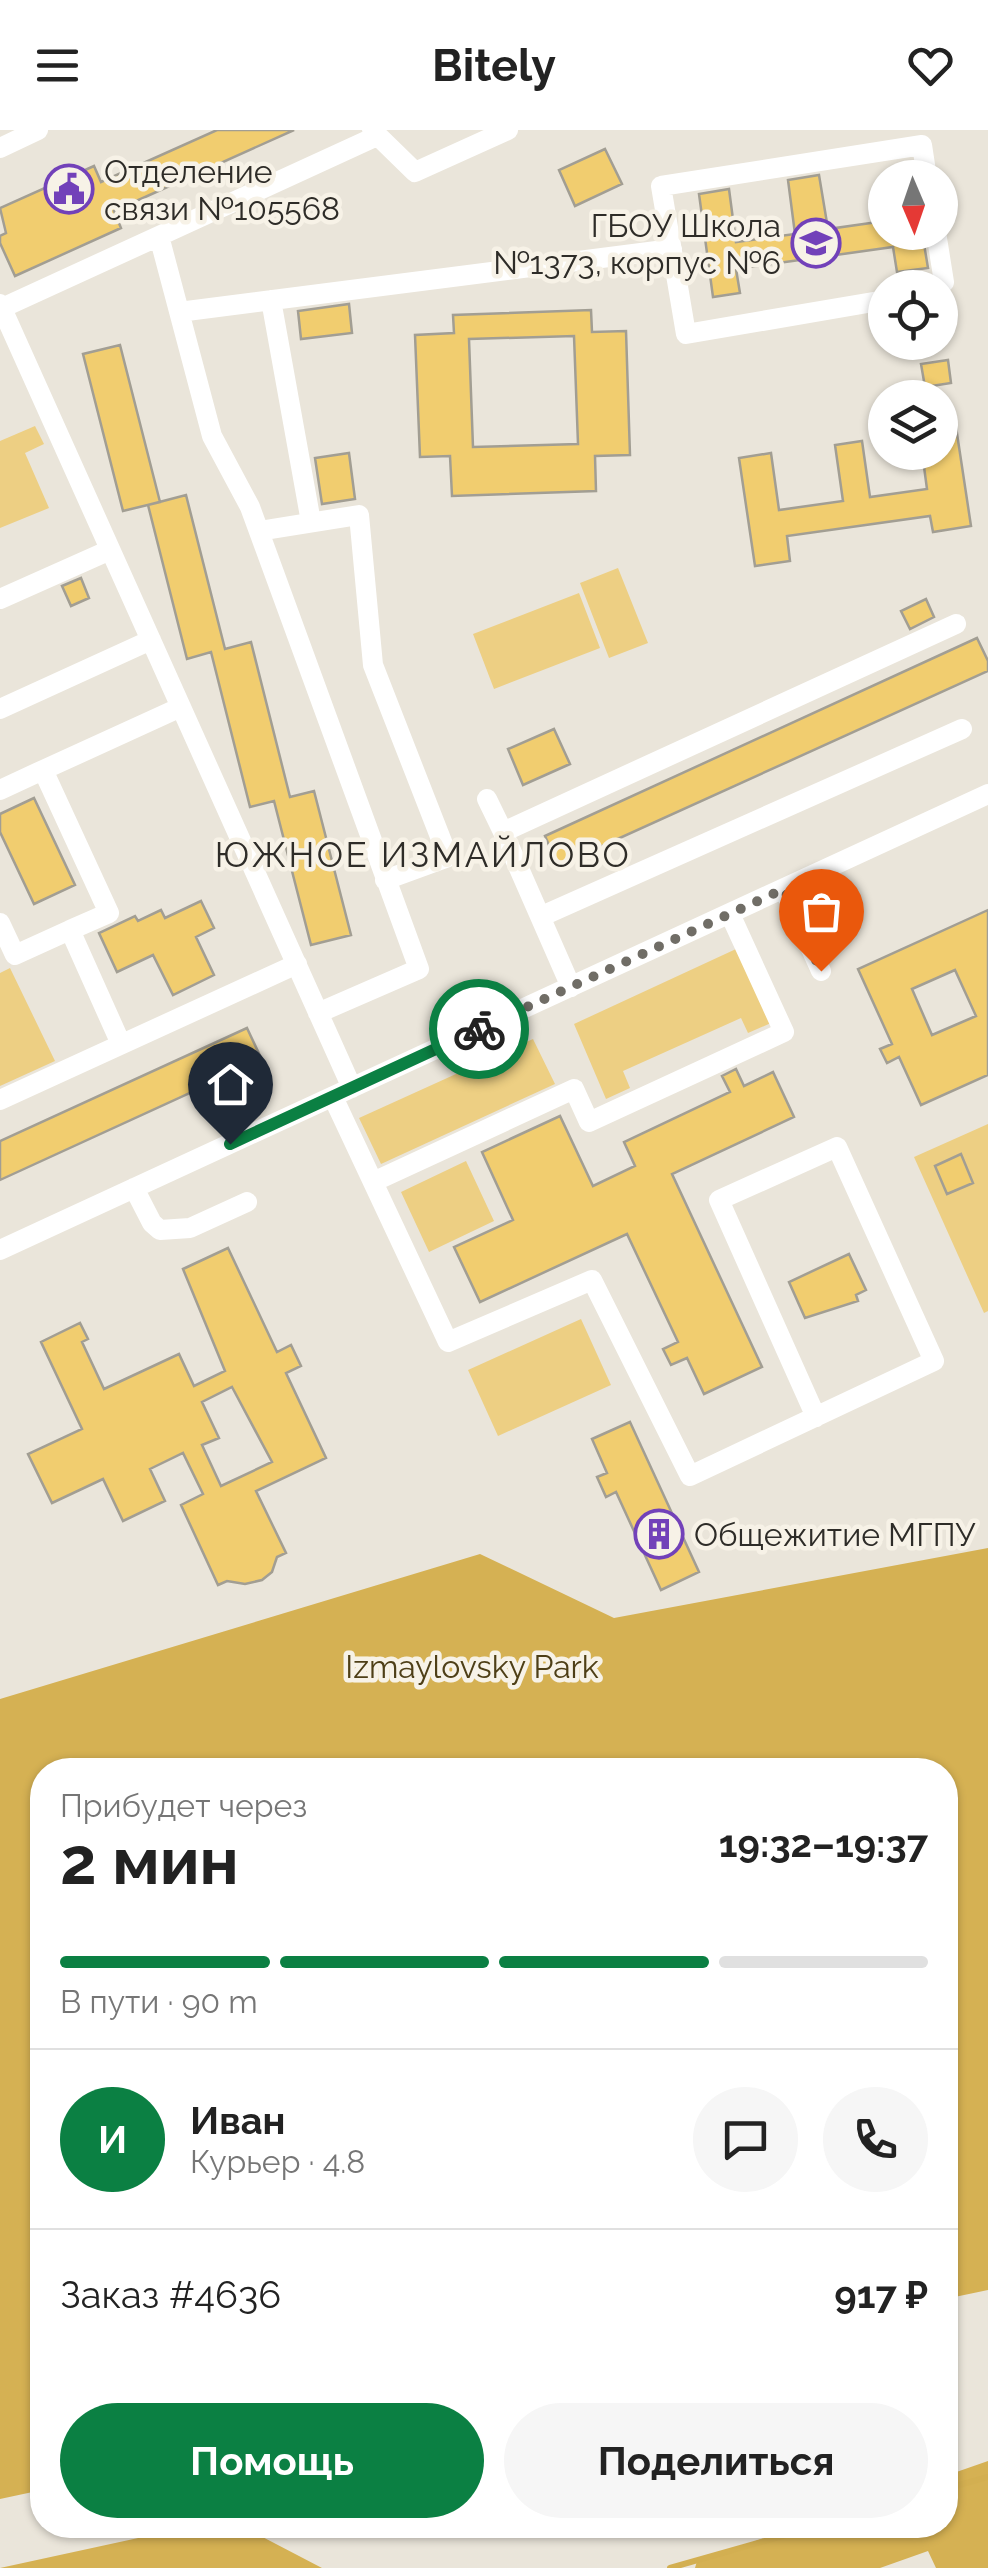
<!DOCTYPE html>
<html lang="ru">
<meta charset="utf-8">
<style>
:root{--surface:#fff;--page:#f6f6f6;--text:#222;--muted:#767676;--line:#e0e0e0;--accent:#0b8043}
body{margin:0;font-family:Raleway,sans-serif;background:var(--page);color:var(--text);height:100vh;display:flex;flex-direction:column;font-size:38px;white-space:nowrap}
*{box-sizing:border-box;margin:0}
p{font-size:32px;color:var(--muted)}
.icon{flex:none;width:55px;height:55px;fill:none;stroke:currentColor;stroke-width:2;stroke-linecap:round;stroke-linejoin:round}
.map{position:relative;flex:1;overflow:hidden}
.panel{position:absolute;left:30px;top:1628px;width:928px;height:780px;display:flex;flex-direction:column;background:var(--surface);border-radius:40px;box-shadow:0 2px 8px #0004}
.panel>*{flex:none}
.needle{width:65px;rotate:178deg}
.tools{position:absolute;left:868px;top:30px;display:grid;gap:20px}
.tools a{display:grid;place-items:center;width:90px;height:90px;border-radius:50%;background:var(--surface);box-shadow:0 2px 8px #0004;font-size:50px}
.pin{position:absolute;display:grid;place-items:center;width:85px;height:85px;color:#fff;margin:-102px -42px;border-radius:50% 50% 50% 0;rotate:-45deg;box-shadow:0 0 10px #0007}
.pin .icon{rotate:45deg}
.courier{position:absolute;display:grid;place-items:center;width:100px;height:100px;margin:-50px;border:8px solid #0b8043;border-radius:50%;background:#fff;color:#222;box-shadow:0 2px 12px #0007}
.head em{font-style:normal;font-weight:700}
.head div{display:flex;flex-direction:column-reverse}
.head{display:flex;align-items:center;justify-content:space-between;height:170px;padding:0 30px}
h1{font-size:65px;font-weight:700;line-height:75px}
.bar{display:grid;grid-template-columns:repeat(4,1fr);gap:15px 10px;align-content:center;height:120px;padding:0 30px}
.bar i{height:12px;border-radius:8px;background:var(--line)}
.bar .current{background:var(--accent)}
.bar p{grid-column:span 4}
.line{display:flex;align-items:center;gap:25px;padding:0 30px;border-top:2px solid var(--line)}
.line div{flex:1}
.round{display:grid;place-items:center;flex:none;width:105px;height:105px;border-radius:52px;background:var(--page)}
.action{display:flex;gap:20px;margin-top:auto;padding:20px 30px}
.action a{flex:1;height:115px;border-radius:60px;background:var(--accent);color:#fff;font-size:40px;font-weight:700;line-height:115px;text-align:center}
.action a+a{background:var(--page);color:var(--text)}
header{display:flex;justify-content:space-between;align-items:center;height:130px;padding:0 30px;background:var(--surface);font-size:45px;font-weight:700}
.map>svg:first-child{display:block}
</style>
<header><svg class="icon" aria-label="menu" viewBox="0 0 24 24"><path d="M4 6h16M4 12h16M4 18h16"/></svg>Bitely<svg class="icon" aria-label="heart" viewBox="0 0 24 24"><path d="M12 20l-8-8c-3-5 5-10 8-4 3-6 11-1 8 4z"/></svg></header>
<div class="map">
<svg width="988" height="2438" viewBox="0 0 988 2438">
<rect width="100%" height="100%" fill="#eae5da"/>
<path fill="#edcf83" d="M35,296L44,314L25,323L49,378L0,398V311Z
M618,438L648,513L609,528L580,453Z
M579,463L600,518L494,559L473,504Z
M736,819L771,893L748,903L741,888L623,941L630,958L606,969L574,894Z
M10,838L55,931L0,956V843Z
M533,909L555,954L381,1034L359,988Z
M988,994V1181L984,1183L914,1027Z
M466,1031L494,1091L429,1122L401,1062Z
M581,1189L611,1255L498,1306L468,1240Z"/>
<path fill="#d5b153" d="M988,1418V2160L945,2169V1640H42V2360L0,2369V1569L480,1424L614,1488Z
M988,2331V2438H936L928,2421L880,2438H695L697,2431L803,2395H945V2346Z
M198,2395L253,2402L322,2438H0Z"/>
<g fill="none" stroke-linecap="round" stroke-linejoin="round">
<path stroke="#d3af51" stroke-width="6" d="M945,2359L988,2347
M670,2438L821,2395"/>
</g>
<path fill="#f1cd6f" stroke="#a29e93" stroke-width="2.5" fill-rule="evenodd" d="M217,0H294L114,81L121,98L15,146L0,113V106L6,103L0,78L94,36L101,52Z
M605,19L622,54L575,76L559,40Z
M819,45L828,99L885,91V102H922L928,138L897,142L893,117L736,139L740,163L713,167L699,64L729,59L736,112L795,104L788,50Z
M349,174L352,203L301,209L298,181Z
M591,180L592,202L626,201L630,325L595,326L596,361L452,366L450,326L420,327L415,205L454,203L453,185ZM574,206L578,314L473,317L469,209Z
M120,215L160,372L123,381L83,224Z
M948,230L951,253L925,257L921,234Z
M956,297L971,396L933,402L930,386L787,406L790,431L755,436L739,328L771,323L779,380L843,371L835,315L862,311L870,367L927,359L922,322H940V299Z
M349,323L355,369L322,374L315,328Z
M186,365L225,519L251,512L290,667L314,661L351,805L311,815L274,671L250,677L211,522L187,529L148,375Z
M81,448L89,468L71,476L62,456Z
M926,469L934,487L910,499L901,481Z
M977,508L988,531V541L558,736L545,706Z
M554,599L570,634L523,655L508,619Z
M34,668L75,755L34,774L0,702V684Z
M201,771L214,798L196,807L214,845L173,865L153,825L117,842L99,803L135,786L138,791L161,780L165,788Z
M988,780V945L921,975L899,927L887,933L880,919L892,914L858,839ZM955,840L976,886L932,905L912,859Z
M247,898L262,930L0,1050V1011Z
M736,939L744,956L773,942L794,987L672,1044L762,1237L704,1264L687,1228L671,1235L663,1219L678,1212L627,1104L480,1172L454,1117L513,1090L482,1022L560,986L593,1056L635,1036L624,1012L730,962L722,946Z
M961,1024L973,1053L947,1064L935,1036Z
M228,1118L277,1222L291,1215L301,1236L286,1243L326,1328L256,1361L286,1423L277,1427L272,1442L262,1450L245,1454L227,1451L218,1455L181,1375L203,1364L183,1323L150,1339L165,1371L123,1391L103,1349L52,1373L28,1324L82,1299L41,1212L80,1193L88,1209L82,1212L104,1259L179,1224L194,1256L225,1241L183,1139ZM232,1257L272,1332L221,1356L202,1315L219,1308L202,1272Z
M849,1124L866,1160L856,1165L858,1171L805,1188L789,1152Z
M630,1292L699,1442L661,1460L616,1362L606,1367L597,1347L607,1343L592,1309Z"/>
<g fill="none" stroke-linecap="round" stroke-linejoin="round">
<path stroke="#fff" stroke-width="20" d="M372,0L415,42L508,0
M0,18L38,0
M936,102L944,152L937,158
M159,106L212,306L250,377L419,839L318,883
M271,170L311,392
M885,170L686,204L661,56L922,15L927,48
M0,174L352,958
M2,178L375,7
M179,182L672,119
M259,401L359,385L373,535L448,727L385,750
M0,469L110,420
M0,579L151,510
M0,660L43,640
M487,669L503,702
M784,759L821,841
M542,786L962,599
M0,793L15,825L70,800
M571,857L503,702L956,494
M121,914L70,800L109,783L43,640L181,577
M333,967L448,1212L592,1150L690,1346L934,1231L837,1017L719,1070L816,1287
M0,970L297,834
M373,1052L574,959L589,992L784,902L730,784
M134,1058L152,1093L160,1100L190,1098L247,1072
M0,1120L988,664"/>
</g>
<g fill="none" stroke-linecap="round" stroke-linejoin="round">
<path stroke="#706d66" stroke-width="10" stroke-dasharray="0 18" d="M479,899L784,759L821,841"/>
<path stroke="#0b8043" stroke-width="12" d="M230,1014L479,899"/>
</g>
<defs>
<g id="civic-ring" transform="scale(2.5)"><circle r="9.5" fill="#f7f2e7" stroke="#7241b9" stroke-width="1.5"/><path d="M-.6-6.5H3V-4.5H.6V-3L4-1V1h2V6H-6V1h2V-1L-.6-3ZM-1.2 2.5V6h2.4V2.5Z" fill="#7241b9"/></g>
<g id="school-ring" transform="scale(2.5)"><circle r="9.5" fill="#f7f2e7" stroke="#7241b9" stroke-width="1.5"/><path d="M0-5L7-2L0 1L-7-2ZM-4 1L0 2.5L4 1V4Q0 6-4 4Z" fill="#7241b9"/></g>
<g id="building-ring" transform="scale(2.5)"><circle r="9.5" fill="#f7f2e7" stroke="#7241b9" stroke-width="1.5"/><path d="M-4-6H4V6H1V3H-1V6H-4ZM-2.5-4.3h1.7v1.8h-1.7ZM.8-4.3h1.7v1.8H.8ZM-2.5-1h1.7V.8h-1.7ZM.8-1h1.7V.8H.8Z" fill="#7241b9"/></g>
</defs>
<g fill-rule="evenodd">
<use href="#civic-ring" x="69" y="59"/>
<use href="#school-ring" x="816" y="113"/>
<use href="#building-ring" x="659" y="1404"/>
</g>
<g text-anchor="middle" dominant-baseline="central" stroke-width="9" stroke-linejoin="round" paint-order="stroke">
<g font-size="32" fill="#2e2c28" stroke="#f7f2e7" text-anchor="start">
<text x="104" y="41">Отделение<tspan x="104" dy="37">связи №105568</tspan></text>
<text x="781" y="95" text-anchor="end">ГБОУ Школа<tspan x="781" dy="37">№1373, корпус №6</tspan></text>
<text x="694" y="1404">Общежитие МГПУ</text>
</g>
<g font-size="32" fill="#4e3f17" stroke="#f7f2e7">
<text x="472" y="1536">Izmaylovsky Park</text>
</g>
<g font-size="35" letter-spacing="2.5" fill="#2e2c28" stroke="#f7f2e7">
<text x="423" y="724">ЮЖНОЕ ИЗМАЙЛОВО</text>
</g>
</g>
</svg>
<div class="tools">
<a><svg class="needle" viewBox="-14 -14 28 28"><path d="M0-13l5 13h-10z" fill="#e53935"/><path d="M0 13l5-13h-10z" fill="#767676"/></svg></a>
<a><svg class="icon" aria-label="locate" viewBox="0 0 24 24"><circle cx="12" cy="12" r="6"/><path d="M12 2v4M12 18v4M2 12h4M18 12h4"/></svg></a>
<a><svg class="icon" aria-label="layers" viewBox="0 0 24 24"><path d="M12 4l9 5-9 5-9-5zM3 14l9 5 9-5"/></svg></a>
</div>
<div class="pin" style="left:821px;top:841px;background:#ea580c"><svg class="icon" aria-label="bag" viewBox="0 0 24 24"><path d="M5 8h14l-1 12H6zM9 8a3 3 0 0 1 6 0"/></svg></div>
<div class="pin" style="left:230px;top:1014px;background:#1f2937"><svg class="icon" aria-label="home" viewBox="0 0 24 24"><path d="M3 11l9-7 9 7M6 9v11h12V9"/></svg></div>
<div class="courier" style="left:479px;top:899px"><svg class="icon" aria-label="bike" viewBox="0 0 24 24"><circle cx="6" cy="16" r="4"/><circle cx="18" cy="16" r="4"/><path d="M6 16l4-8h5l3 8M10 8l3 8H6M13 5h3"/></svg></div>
<section class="panel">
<div class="head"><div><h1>2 мин</h1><p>Прибудет через</p></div><em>19:32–19:37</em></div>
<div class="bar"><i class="current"></i><i class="current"></i><i class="current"></i><i></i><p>В пути · 90 m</p></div>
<div class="line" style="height:180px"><b class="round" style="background:var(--accent);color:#fff">И</b><div><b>Иван</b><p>Курьер · 4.8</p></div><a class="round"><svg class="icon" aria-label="chat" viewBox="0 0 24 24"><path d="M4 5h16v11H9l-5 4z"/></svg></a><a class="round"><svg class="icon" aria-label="phone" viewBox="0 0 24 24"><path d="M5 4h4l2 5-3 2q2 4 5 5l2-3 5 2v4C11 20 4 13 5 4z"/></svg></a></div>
<div class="line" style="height:130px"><div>Заказ #4636</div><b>917 ₽</b></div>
<div class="action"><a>Помощь</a><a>Поделиться</a></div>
</section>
</div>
